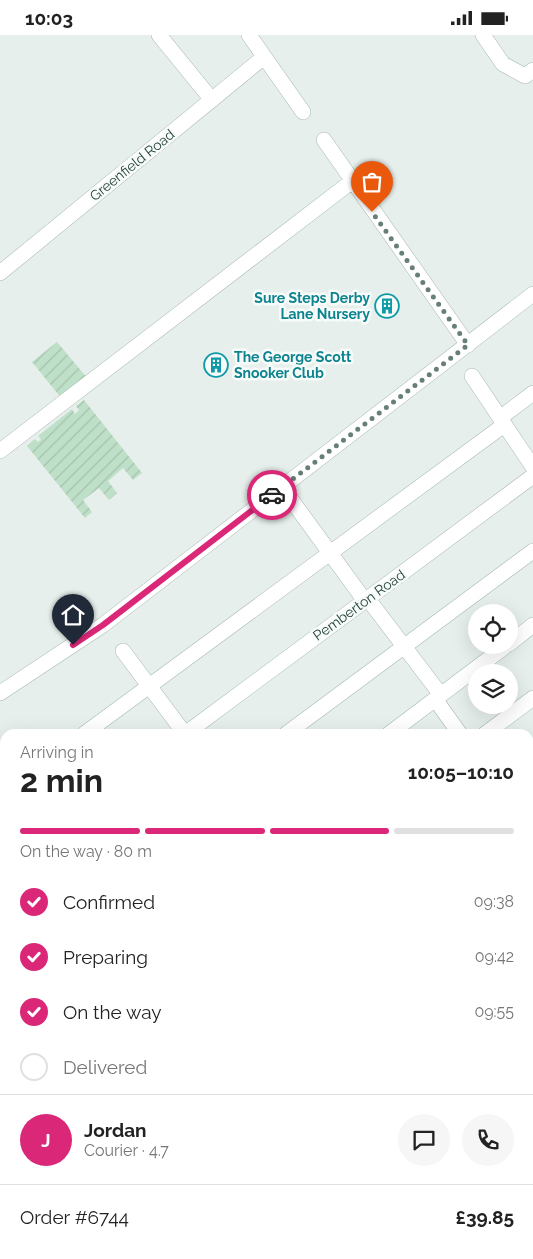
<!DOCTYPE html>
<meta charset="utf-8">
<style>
:root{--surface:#fff;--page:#f6f6f6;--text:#222;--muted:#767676;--line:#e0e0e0;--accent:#db2777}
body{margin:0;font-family:Raleway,sans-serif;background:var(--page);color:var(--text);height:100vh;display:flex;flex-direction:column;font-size:19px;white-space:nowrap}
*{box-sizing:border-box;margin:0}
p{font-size:16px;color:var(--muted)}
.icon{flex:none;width:28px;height:28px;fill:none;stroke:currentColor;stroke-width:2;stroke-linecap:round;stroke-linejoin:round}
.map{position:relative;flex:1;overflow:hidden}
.details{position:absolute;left:0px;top:694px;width:534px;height:531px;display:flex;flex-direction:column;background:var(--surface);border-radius:15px 15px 0 0;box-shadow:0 5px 20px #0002}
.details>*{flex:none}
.fabs{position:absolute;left:468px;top:569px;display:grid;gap:10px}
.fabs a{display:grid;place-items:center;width:50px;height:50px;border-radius:50%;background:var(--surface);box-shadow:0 5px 20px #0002;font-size:25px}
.pin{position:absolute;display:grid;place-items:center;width:42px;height:42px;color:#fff;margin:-51px -21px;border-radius:50% 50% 50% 0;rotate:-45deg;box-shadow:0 0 5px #0007}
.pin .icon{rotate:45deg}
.courier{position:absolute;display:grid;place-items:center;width:50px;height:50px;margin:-25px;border:4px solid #db2777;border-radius:50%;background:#fff;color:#222;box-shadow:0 1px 6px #0007}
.headline em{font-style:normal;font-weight:700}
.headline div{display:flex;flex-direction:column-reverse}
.headline{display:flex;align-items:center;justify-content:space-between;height:85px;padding:0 20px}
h1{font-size:32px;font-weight:700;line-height:38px}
.bar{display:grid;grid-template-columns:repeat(4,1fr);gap:8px 5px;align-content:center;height:60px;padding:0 20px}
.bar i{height:6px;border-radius:4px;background:var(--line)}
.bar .selected{background:var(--accent)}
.bar p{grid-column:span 4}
.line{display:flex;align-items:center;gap:12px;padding:0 20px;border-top:1px solid var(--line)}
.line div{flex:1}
.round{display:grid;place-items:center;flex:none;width:52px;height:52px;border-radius:26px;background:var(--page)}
ol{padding:0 20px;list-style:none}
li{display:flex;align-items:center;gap:15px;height:55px}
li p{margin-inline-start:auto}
li .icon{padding:5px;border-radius:50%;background:var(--accent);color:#fff;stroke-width:4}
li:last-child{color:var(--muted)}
li i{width:28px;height:28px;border:2px solid var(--line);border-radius:50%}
.status{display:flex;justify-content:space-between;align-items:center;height:35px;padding:0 25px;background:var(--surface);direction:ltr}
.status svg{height:14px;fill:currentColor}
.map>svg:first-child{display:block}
</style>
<div class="status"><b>10:03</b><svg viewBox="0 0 49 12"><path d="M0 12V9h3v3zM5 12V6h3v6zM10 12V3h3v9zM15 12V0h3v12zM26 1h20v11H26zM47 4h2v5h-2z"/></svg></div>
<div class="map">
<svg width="533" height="1224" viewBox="0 0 533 1224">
<defs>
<pattern id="garden-furrows" width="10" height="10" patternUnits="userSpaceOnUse" patternTransform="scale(1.25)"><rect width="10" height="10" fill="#bfe0c8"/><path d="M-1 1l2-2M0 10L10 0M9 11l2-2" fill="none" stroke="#a4c1ad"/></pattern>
</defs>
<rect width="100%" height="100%" fill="#e6efeb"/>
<path fill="url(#garden-furrows)" d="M57,307L88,344L62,364L32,327Z
M84,365L142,438L133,445L123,433L108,446L117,458L109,465L99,453L83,465L92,477L85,483L27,411L35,404L38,407L41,404L38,401L72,374L75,379L79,375L76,371Z"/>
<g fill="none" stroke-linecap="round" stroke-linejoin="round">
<g stroke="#a8b8b2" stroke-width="16">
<path id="minor" d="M159,0L212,65
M249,0L303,77
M483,0L503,29L525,41L533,35
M324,105L468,310
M0,238L264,22
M472,341L533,432
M500,383L533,358
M0,416L351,147
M282,452L365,566
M368,564L441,660
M509,609L533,590
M123,616L185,699
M0,658L103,590L533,259
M435,664L460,699
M84,699L504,390
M185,699L533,441
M286,699L533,516
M389,699L507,610
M485,699L533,663
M529,741L533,738
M0,760L5,757
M529,792L533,798
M529,815L533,812
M0,836L5,832
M529,888L533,885
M0,912L5,909
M529,956L533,953
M0,987L5,983
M529,1028L533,1025
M0,1060L5,1056
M529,1100L533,1097
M0,1133L5,1129
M529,1152L533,1158
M0,1206L5,1203
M283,1220L286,1224
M73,1224L79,1220
M169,1224L174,1220
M262,1224L267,1220
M361,1224L366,1220
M448,1224L454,1220"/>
</g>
<use href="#minor" stroke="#fff" stroke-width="15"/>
</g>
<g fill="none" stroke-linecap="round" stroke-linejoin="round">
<path stroke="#687f78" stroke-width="5" stroke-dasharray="0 9" d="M272,460L468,310L372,177"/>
<path stroke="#db2777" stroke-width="6" d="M73,610L103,590L272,460"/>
</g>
<defs>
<g id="building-ring" transform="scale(1.25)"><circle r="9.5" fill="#f7fbf9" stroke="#0f9aa8" stroke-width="1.5"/><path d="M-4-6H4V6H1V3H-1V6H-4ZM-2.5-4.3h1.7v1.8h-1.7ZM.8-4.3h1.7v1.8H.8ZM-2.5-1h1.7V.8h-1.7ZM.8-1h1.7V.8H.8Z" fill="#0f9aa8"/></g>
</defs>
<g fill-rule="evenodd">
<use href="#building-ring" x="387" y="271"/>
<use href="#building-ring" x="216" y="330"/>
</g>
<g text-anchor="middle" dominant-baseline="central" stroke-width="5" stroke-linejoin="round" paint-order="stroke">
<g font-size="14" fill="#24423a" stroke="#f7fbf9">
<text transform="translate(132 130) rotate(-39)">Greenfield Road</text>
<text transform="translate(359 570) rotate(-36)">Pemberton Road</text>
</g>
<g font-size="14" font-weight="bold" fill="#0d838f" stroke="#f7fbf9" text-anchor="end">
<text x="370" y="263">Sure Steps Derby<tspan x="370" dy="16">Lane Nursery</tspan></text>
<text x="234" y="322" text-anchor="start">The George Scott<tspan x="234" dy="16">Snooker Club</tspan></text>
</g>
</g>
</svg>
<div class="fabs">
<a><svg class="icon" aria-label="locate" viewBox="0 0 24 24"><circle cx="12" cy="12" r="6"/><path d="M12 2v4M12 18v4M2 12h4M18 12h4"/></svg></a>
<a><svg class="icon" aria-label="layers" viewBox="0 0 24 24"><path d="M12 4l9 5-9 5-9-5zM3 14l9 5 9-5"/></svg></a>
</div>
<div class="pin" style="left:372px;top:177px;background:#ea580c"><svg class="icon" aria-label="bag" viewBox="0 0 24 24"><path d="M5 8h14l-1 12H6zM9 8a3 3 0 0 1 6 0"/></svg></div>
<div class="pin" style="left:73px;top:610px;background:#1f2937"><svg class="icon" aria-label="home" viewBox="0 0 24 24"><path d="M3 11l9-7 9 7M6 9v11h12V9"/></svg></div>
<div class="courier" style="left:272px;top:460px"><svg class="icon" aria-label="car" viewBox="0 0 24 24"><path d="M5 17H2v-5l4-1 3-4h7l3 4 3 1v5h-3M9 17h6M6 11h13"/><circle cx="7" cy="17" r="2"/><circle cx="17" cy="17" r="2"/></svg></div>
<section class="details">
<div class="headline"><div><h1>2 min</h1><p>Arriving in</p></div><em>10:05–10:10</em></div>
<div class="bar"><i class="selected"></i><i class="selected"></i><i class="selected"></i><i></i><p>On the way · 80 m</p></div>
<ol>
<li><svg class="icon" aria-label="check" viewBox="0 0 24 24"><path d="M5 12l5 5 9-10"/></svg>Confirmed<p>09:38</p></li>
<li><svg class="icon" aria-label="check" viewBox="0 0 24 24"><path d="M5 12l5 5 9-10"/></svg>Preparing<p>09:42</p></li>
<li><svg class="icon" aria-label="check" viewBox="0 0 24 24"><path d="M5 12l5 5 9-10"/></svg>On the way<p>09:55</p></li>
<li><i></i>Delivered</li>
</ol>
<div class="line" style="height:90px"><b class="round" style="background:var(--accent);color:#fff">J</b><div><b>Jordan</b><p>Courier · 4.7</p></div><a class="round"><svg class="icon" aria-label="chat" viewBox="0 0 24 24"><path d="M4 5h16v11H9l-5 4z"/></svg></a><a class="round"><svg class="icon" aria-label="phone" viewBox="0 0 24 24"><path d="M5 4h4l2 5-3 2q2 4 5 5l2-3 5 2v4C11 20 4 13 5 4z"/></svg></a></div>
<div class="line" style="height:65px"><div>Order #6744</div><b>£39.85</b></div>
</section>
</div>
